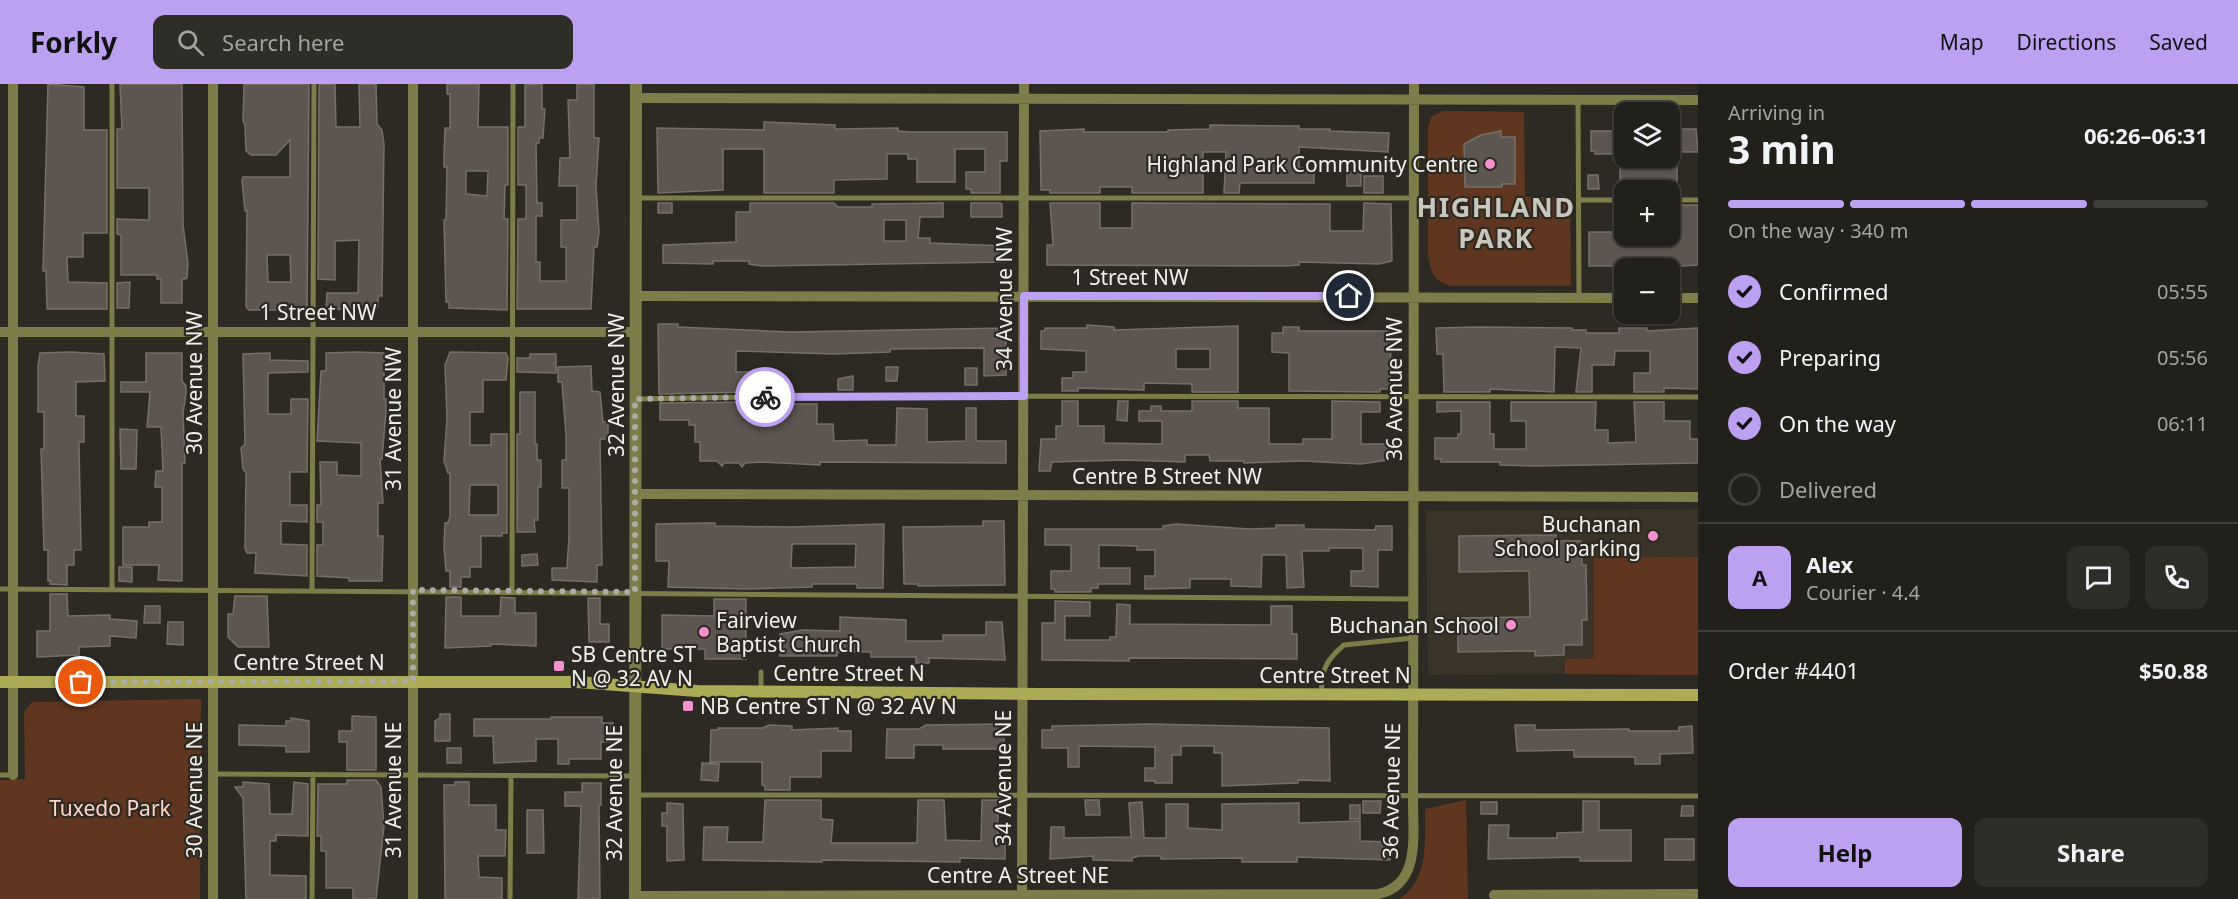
<!DOCTYPE html>
<meta charset="utf-8">
<style>
:root{--surface:#22201a;--page:#2e2d27;--text:#f1f3f6;--muted:#a2a3a2;--line:#3f3e39;--accent:#bca0f2}
body{margin:0;font-family:"Noto Sans",sans-serif;background:var(--page);color:var(--text);height:100vh;display:flex;flex-direction:column;font-size:22px;white-space:nowrap}
*{box-sizing:border-box;margin:0}
p{font-size:20px;color:var(--muted)}
.icon{flex:none;width:33px;height:33px;fill:none;stroke:currentColor;stroke-width:2;stroke-linecap:round;stroke-linejoin:round}
.map{position:relative;flex:1;overflow:hidden}
.panel{display:flex;flex-direction:column;background:var(--surface);width:540px}
.panel>*{flex:none}
.tools{position:absolute;left:1614px;top:18px;display:grid;gap:12px}
.tools a{display:grid;place-items:center;width:66px;height:66px;border-radius:12px;background:var(--surface);box-shadow:0 2px 4px #0004,0 0 0 2px var(--line);font-size:30px}
.pin{position:absolute;display:grid;place-items:center;width:51px;height:51px;color:#fff;margin:-26px;border:3px solid #fff;border-radius:50%;box-shadow:0 2px 6px #0007}
.courier{position:absolute;display:grid;place-items:center;width:60px;height:60px;margin:-30px;border:4px solid #bca0f2;border-radius:50%;background:#fff;color:#222;box-shadow:0 2px 8px #0007}
.headline em{font-style:normal;font-weight:700}
.headline div{display:flex;flex-direction:column-reverse}
.headline{display:flex;align-items:center;justify-content:space-between;height:102px;padding:0 30px}
h1{font-size:39px;font-weight:700;line-height:45px}
.bar{display:grid;grid-template-columns:repeat(4,1fr);gap:9px 6px;align-content:center;height:72px;padding:0 30px}
.bar i{height:8px;border-radius:4px;background:var(--line)}
.bar .selected{background:var(--accent)}
.bar p{grid-column:span 4}
.line{display:flex;align-items:center;gap:15px;padding:0 30px;border-top:2px solid var(--line)}
.line div{flex:1}
.round{display:grid;place-items:center;flex:none;width:63px;height:63px;border-radius:12px;background:var(--page)}
ol{padding:0 30px;list-style:none}
li{display:flex;align-items:center;gap:18px;height:66px}
li p{margin-inline-start:auto}
li .icon{padding:6px;border-radius:50%;background:var(--accent);color:#111;stroke-width:4}
li:last-child{color:var(--muted)}
li i{width:33px;height:33px;border:3px solid var(--line);border-radius:50%}
.cta{display:flex;gap:12px;margin-top:auto;padding:12px 30px}
.cta a{flex:1;height:69px;border-radius:12px;background:var(--accent);color:#111;font-size:24px;font-weight:700;line-height:69px;text-align:center}
.cta a+a{background:var(--page);color:var(--text)}
header{display:flex;align-items:center;gap:36px;box-sizing:border-box;height:84px;padding:0 30px;background:var(--accent);color:#111}
header strong{font-size:28px}
nav{display:flex;gap:33px;margin-inline-start:auto;font-size:21px}
.search{width:420px;height:54px;background:var(--page);display:flex;align-items:center;gap:15px;box-sizing:border-box;padding:0 21px;border-radius:12px;color:var(--muted);font-size:22px}
main{display:flex;flex:1;min-height:0}
.map>svg:first-child{display:block}
</style>
<header>
<strong>Forkly</strong>
<div class="search"><svg class="icon" aria-label="search" viewBox="0 0 24 24"><circle cx="10" cy="10" r="6"/><path d="M15 15l6 6"/></svg>Search here</div>
<nav><a>Map</a><a>Directions</a><a>Saved</a></nav>
</header>
<main>
<div class="map">
<svg width="1698" height="815" viewBox="0 0 1698 815">
<rect width="100%" height="100%" fill="#2d2a23"/>
<path fill="#393427" d="M1698,425V473L1594,474V574L1565,575V590L1428,591L1426,427Z"/>
<path fill="#613620" d="M1443,27L1524,28L1525,113H1570L1571,202H1451C1433,197 1431,188 1428,171V44L1431,33Z
M1698,473V591L1565,590V575L1594,574V474Z
M201,615L200,815H0V696L25,695L24,628L32,618Z
M1466,716L1468,815H1399C1429,796 1425,757 1425,725Z"/>
<path fill="#5d5650" stroke="#766f69" stroke-width="1.5" fill-rule="evenodd" d="M48,0L84,3V46H107V149H83V173H67L68,198L107,199V225H47L46,187H43Z
M120,0H182L183,140L188,180L187,194L182,196V219H161V195H157V191H121V151L117,150V135L149,136V104H117V45H122Z
M244,0H309L307,226H249L246,223L247,127H245L242,96L243,93H290V56L276,71H251L246,67L245,41L243,37ZM267,171H290L291,198H268Z
M319,0H335L336,43H360L359,0H376L377,40L382,46L384,60L382,212H378V223L326,226L327,209H358L359,156L335,157V196L318,195Z
M447,0H479L478,43H508V101H505L504,135H508L507,226L449,224V218H446L444,136H446L447,83H444V72L445,44H450V10H447ZM466,87H488L487,112L466,110Z
M525,0H542V25H545L543,54H539V59H536L537,119H542V132H536V178H540V197H566V163H561V136H577V102H559L560,74H570L568,16H577V0H594V54H599L596,102L599,148L597,163H594L591,225H517L518,135H526V101H518V43H525Z
M764,38L835,41V45L898,44V47L910,48H1007V77H1000V109H971V105H966V88H985V65H955V98H917V75H908V70H887V95L834,96V109H764V65H723V106L658,109L657,44L764,46Z
M1210,41L1299,42V45H1330V47L1389,49L1388,68L1299,63V84L1314,85V99H1240L1239,109H1224L1226,68H1203V109H1132V103H1100V109H1050V106H1041L1040,47L1084,45V48H1168V46L1210,45Z
M1670,45H1696L1698,68H1670Z
M1501,47V53H1515V100H1502V103H1465L1464,60L1481,51Z
M1591,47H1624V70H1595V67H1591Z
M1620,74H1677V106H1620Z
M1347,88H1361V102H1347Z
M1588,91H1598L1599,105H1588Z
M1364,92H1383V109H1364Z
M658,119H672V129H658Z
M750,119H834L838,123H872V120L943,119V133H920L918,154H930V159L1006,162V178L762,182L749,180V177H713V180L663,179V161L736,158V128H750ZM884,136H906V157H884Z
M971,119H1000L1002,120V133H971Z
M1050,119H1100V144H1132V119L1330,120V147H1363L1364,119L1391,120L1392,177L1379,180L1299,178V181L1286,182L1047,181V161H1053Z
M1670,121H1698V181L1650,184V178H1616V182H1589V148H1616V159L1651,160V155H1670Z
M130,198L129,224H117V199Z
M658,240H678V243L791,248L1006,244V291L984,292V264L890,265V268L834,270L736,267V288H751L752,308L659,310Z
M1087,241L1114,243V246L1238,242V308H1192V300L1144,299V306L1078,304V307H1062V294H1073V288H1086V267L1041,265V247H1045V244H1087ZM1176,265H1210V285H1176Z
M1283,243H1299V247H1391L1390,305H1380V308L1289,307V269L1272,268V249H1283Z
M1479,243L1572,244V246H1586V249H1619V244H1647V247L1698,244V305L1664,304V308H1634V289H1650V267H1615L1614,281H1592V308H1576L1581,264L1555,263L1554,308L1490,305V308H1444L1443,270H1437L1436,244Z
M71,268L104,270L105,297L76,298V332H84V358H79L81,466H74V481H67V501L50,500L51,497H48V466H44L41,365H44V328H38V282L40,269Z
M358,268L384,269V315H386V327L382,375H380L383,419H378V452H383L382,497H349V494L317,492V461H323V438H317V421H321L320,378H337V391L361,392V359L317,357L321,287H326V269Z
M450,268L506,269L508,274L506,296H483V328H470V361H491V350H507V449H502V452H481V483H470V493H461V503H450V487H446L444,463L445,439H448L450,432V389H448L444,377L447,334L445,281ZM470,401H498V431H469Z
M146,269H182V297L186,302V310L183,329L185,379H182V497L158,496L159,481H123V443H149V438H162V403H155L156,387H163L161,343H147L150,308H121V298H146Z
M270,269V276L308,277V288L268,289V330H291V315H308L307,388H290V421H307V438L281,437V460L307,461V492L255,489L256,469H247L245,464L246,389L243,385L241,364L245,360L243,270Z
M530,270H556V289L517,288V274H530Z
M591,282L592,307L600,308L603,338H608V355H600L602,481H597V498L552,496V484H567L569,452V404H562V376H566V352L562,298H558V283Z
M886,283H898L897,297H886Z
M965,284H977V301H965Z
M853,292V306H838V295Z
M520,308H535V360H537V376H541V403H538V436H534L535,448H517V350H520Z
M1062,317H1078V342H1104V359L1162,360V337H1139V327H1151V322H1161V327H1192V317H1238V324H1269V360H1303V355H1332V317L1380,318V328H1361V360H1387V376L1361,380L1303,377L1244,379V377H1210L1209,371H1185V378L1124,376L1052,378L1050,387H1039L1041,355H1056V342H1062Z
M1118,317H1128L1127,337L1117,336Z
M760,318V320H817V340H833L834,357L867,356V361H896L897,324L927,325V358L966,357V324H976V357H1006V379L820,378V381L761,378L745,379L742,383L739,379H724L722,382L717,377H700V358H695V341H689V336H660V319Z
M1437,318H1490V350H1494V365H1526V337H1511V318H1596L1595,346H1608V359L1636,358L1634,318H1664V337H1690V355H1698V379L1534,382L1500,381V378H1441V375H1435V354H1458V350H1461V327L1437,328Z
M120,345L137,346L136,385H121Z
M983,437H1004L1005,501L918,502V500H904L903,443L983,442Z
M702,439H715V442L791,443L884,440L883,504H857V500H812V503L746,505L668,503L669,477H656V440ZM792,460H856L855,483L791,484Z
M1176,440L1249,445L1276,444V441H1304V445L1375,446L1376,442H1392V466H1378V503L1351,502V487H1363V464H1329V467H1302L1304,503L1287,504L1286,471H1262L1261,503L1231,502V495H1190V504L1145,505V492H1155V466H1137V462L1099,461V484H1130V500H1098V504H1091V508H1055V505H1051V487H1071V461H1045V445H1163V442Z
M1556,451V457H1581L1582,481H1586L1587,536H1582V561H1564V571L1535,572V567L1458,568V534L1530,533L1529,487L1459,488V452Z
M537,470L538,481L522,482V471Z
M119,483H132V498L119,497Z
M50,510H67L68,532L110,531V535L137,537L136,554L110,552V562L79,563V571L37,573V547H50Z
M235,512H267L269,563H238L228,553V530H233Z
M446,513H461V532H500L501,513L515,514V529H536V562L491,560V562L445,564Z
M588,514H600V540H609V558H589Z
M714,515H746V575H705V565H662V531L714,532Z
M1055,517L1090,518V532H1065V556H1110V553H1116L1117,520L1130,521V540L1271,541V522H1292V550H1297V575L1129,574V577L1042,576V539H1055Z
M145,522H160V539H144Z
M840,533L906,536V557H943V551H986V538H1002L1005,576L929,574V579H916V573H871V568H837V572H780V550L803,546L840,547Z
M168,538H183V561L167,560Z
M440,630H450V657H435V637L440,634Z
M352,632L376,633V686H347V658H339V647H352Z
M551,633H602V639H613V658H601V675H569V680H558V655H536V677L494,679L493,652H474V635H551Z
M291,634L309,637V668H286V662L239,661V641L286,642V637H291Z
M1004,640V665H943V661H914V674H886L887,645H919L926,641Z
M1152,640L1329,644L1330,697L1298,696V699L1222,702V669H1214V662H1181V671H1172V699H1155V697H1145V684H1155V663L1079,662V683H1068V664H1042V646H1052V642Z
M769,641L792,642V646L838,644V647H851V667H821V693H790V706H765V702L762,701V678H710L711,646H718V644H763Z
M1515,641H1535V646L1629,645V647H1679V643L1692,642L1693,669L1660,670V680H1635V673H1574V666L1517,667Z
M447,664H461V679H447Z
M702,679L719,680L718,697L701,696Z
M347,696H376L381,703L384,742L376,815H353V804H326V767H321V752H317L318,700H347Z
M243,698L269,700L270,730H292L294,698L308,700V752L276,751V757H270V791L306,792V815H246L243,714L235,703H243Z
M455,698H469V721H496V746H506L505,772H478L479,793L502,794V815H445L444,701H455Z
M582,699H601V721H599L600,815H578L581,722H565V708H582Z
M765,716H821V735L833,736L831,759H917L918,716H944L946,756L981,757L982,716H998V750L1005,752V775L960,774V778L822,776V778L703,776L704,743H728L727,758H763Z
M1085,716H1099L1100,731H1086Z
M1363,717H1381L1380,729H1363Z
M1583,717H1599V746H1631V777H1580V773L1488,775L1489,741H1509L1508,754H1557V749L1583,748Z
M1142,718L1144,754H1166V720H1188V744L1222,746V720L1299,719V739L1360,737V757L1390,758V776L1297,773V778H1242V774L1161,775V772H1139L1132,774V777L1093,776V772L1050,775L1051,743H1064V754L1131,753L1129,719Z
M1481,718H1497V730H1481Z
M667,719L683,720L684,776L667,777V742H662V729H667Z
M1350,721H1360V735H1350Z
M1682,722H1693V732H1681Z
M527,726H543L544,769H527Z
M1665,755H1694V776H1665Z"/>
<g fill="none" stroke-linecap="round" stroke-linejoin="round">
<path stroke="#7c7d49" stroke-width="5" d="M1578,16L1579,214
M636,114H1414
M1579,116H1624
M1670,116H1698
M637,315L803,312L1698,313
M0,505L1413,515
M112,505V0
M312,507L314,0
M512,507L513,0
M761,588V606
M1322,610C1320,587 1327,575 1344,561L1413,554
M213,690L634,692
M0,691H13
M636,711L1698,712
M312,815L313,690
M510,815L511,692"/>
<path stroke="#7c7d49" stroke-width="10" d="M413,0V815
M636,14L1698,16
M635,212L1624,214
M1670,214H1698
M0,248H635
M636,410L1698,413
M13,691V0
M1494,811L1698,810
M635,812L1378,810C1423,801 1412,746 1413,711L1414,0
M213,815V0
M1022,815L1024,0"/>
<path stroke="#7c7d49" stroke-width="12" d="M635,815L636,0"/>
<path stroke="#abac55" stroke-width="12" d="M0,598H577L697,607L1037,610L1698,611"/>
</g>
<g fill="none" stroke-linecap="round" stroke-linejoin="round">
<path stroke="#adaba5" stroke-width="6" stroke-dasharray="0 10.8" d="M81,598L413,597V506L635,508V315L765,313"/>
<path stroke="#bca0f2" stroke-width="8" d="M765,313L1024,312V212H1349"/>
</g>
<g fill="#f690cf" stroke="#2d2a23" stroke-width="2">
<circle cx="1490" cy="80" r="6"/>
<circle cx="1653" cy="452" r="6"/>
<circle cx="1511" cy="541" r="6"/>
<circle cx="704" cy="548" r="6"/>
<rect x="553" y="576" width="12" height="12" rx="3"/>
<rect x="682" y="616" width="12" height="12" rx="3"/>
</g>
<g text-anchor="middle" dominant-baseline="central" stroke-width="4.5" stroke-linejoin="round" paint-order="stroke">
<g font-size="21" fill="#f2f0eb" stroke="#2d2a23" text-anchor="end">
<text x="1478" y="80">Highland Park Community Centre</text>
<text x="1641" y="440">Buchanan<tspan x="1641" dy="24">School parking</tspan></text>
<text x="716" y="536" text-anchor="start">Fairview<tspan x="716" dy="24">Baptist Church</tspan></text>
<text x="1499" y="541">Buchanan School</text>
<text x="571" y="570" text-anchor="start">SB Centre ST<tspan x="571" dy="24">N @ 32 AV N</tspan></text>
<text x="700" y="622" text-anchor="start">NB Centre ST N @ 32 AV N</text>
</g>
<g font-size="21" fill="#f2f0eb" stroke="#2d2a23">
<text x="1130" y="193">1 Street NW</text>
<text transform="translate(1004 215) rotate(-90)">34 Avenue NW</text>
<text x="318" y="228">1 Street NW</text>
<text transform="translate(194 299) rotate(-90)">30 Avenue NW</text>
<text transform="translate(616 301) rotate(-90)">32 Avenue NW</text>
<text transform="translate(1394 305) rotate(-90)">36 Avenue NW</text>
<text transform="translate(393 335) rotate(-90)">31 Avenue NW</text>
<text x="1167" y="392">Centre B Street NW</text>
<text x="309" y="578">Centre Street N</text>
<text x="849" y="589">Centre Street N</text>
<text x="1335" y="591">Centre Street N</text>
<text transform="translate(1003 694) rotate(-90)">34 Avenue NE</text>
<text transform="translate(194 706) rotate(-90)">30 Avenue NE</text>
<text transform="translate(393 706) rotate(-90)">31 Avenue NE</text>
<text transform="translate(1391 707) rotate(-89)">36 Avenue NE</text>
<text transform="translate(614 709) rotate(-90)">32 Avenue NE</text>
<text x="1018" y="791">Centre A Street NE</text>
</g>
<g font-size="21" fill="#fed5c2" stroke="#2d2a23">
<text x="110" y="724">Tuxedo Park</text>
</g>
<g font-size="27" font-weight="bold" letter-spacing="1.5" fill="#c9c6bc" stroke="#2d2a23">
<text x="1496" y="122">HIGHLAND<tspan x="1496" dy="31">PARK</tspan></text>
</g>
</g>
</svg>
<div class="tools">
<a><svg class="icon" aria-label="layers" viewBox="0 0 24 24"><path d="M12 4l9 5-9 5-9-5zM3 14l9 5 9-5"/></svg></a>
<a>+</a>
<a>−</a>
</div>
<div class="pin" style="left:81px;top:598px;background:#ea580c"><svg class="icon" aria-label="bag" viewBox="0 0 24 24"><path d="M5 8h14l-1 12H6zM9 8a3 3 0 0 1 6 0"/></svg></div>
<div class="pin" style="left:1349px;top:212px;background:#1f2937"><svg class="icon" aria-label="home" viewBox="0 0 24 24"><path d="M3 11l9-7 9 7M6 9v11h12V9"/></svg></div>
<div class="courier" style="left:765px;top:313px"><svg class="icon" aria-label="bike" viewBox="0 0 24 24"><circle cx="6" cy="16" r="4"/><circle cx="18" cy="16" r="4"/><path d="M6 16l4-8h5l3 8M10 8l3 8H6M13 5h3"/></svg></div>
</div>
<section class="panel">
<div class="headline"><div><h1>3 min</h1><p>Arriving in</p></div><em>06:26–06:31</em></div>
<div class="bar"><i class="selected"></i><i class="selected"></i><i class="selected"></i><i></i><p>On the way · 340 m</p></div>
<ol>
<li><svg class="icon" aria-label="check" viewBox="0 0 24 24"><path d="M5 12l5 5 9-10"/></svg>Confirmed<p>05:55</p></li>
<li><svg class="icon" aria-label="check" viewBox="0 0 24 24"><path d="M5 12l5 5 9-10"/></svg>Preparing<p>05:56</p></li>
<li><svg class="icon" aria-label="check" viewBox="0 0 24 24"><path d="M5 12l5 5 9-10"/></svg>On the way<p>06:11</p></li>
<li><i></i>Delivered</li>
</ol>
<div class="line" style="height:108px"><b class="round" style="background:var(--accent);color:#111">A</b><div><b>Alex</b><p>Courier · 4.4</p></div><a class="round"><svg class="icon" aria-label="chat" viewBox="0 0 24 24"><path d="M4 5h16v11H9l-5 4z"/></svg></a><a class="round"><svg class="icon" aria-label="phone" viewBox="0 0 24 24"><path d="M5 4h4l2 5-3 2q2 4 5 5l2-3 5 2v4C11 20 4 13 5 4z"/></svg></a></div>
<div class="line" style="height:78px"><div>Order #4401</div><b>$50.88</b></div>
<div class="cta"><a>Help</a><a>Share</a></div>
</section>
</main>
